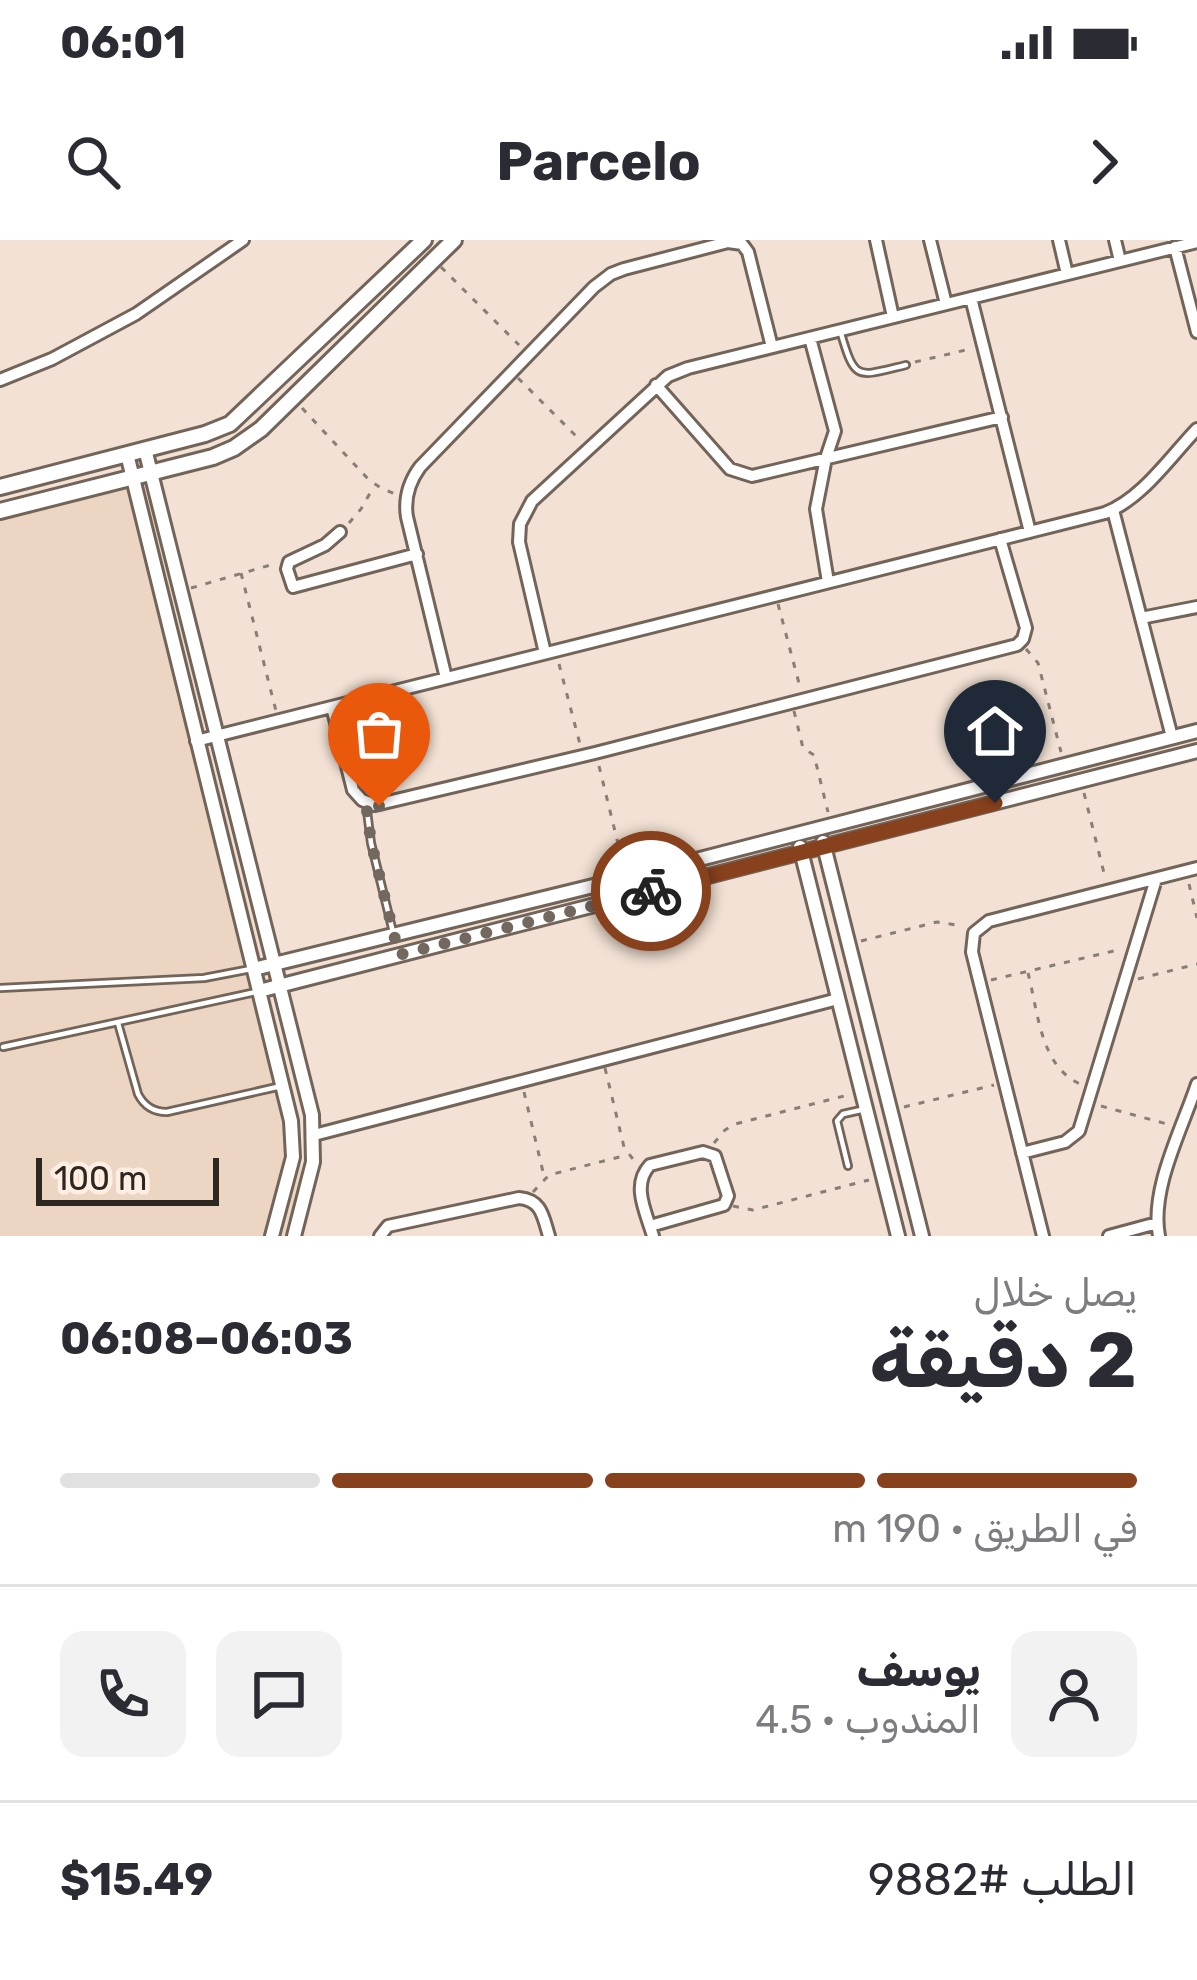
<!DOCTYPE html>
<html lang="ar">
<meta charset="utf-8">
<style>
:root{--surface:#fff;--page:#f2f2f3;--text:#2b2b33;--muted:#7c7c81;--line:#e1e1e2;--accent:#88411d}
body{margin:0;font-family:Rubik,Vazirmatn,sans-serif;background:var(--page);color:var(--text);direction:rtl;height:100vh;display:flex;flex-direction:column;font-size:45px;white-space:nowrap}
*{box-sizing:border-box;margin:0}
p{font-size:39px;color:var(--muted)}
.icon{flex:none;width:66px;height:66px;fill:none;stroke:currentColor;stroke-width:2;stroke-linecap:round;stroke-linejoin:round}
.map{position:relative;height:996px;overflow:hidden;direction:ltr}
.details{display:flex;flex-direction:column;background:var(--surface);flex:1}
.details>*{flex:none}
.scale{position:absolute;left:36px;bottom:30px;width:183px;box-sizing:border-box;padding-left:12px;border:6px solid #2d2722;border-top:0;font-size:33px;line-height:42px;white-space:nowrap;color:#2d2722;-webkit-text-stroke:9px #ffeee1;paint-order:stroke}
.pin{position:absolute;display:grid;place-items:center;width:102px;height:102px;color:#fff;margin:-123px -51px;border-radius:50% 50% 50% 0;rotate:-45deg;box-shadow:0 0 12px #0007}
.pin .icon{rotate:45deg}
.courier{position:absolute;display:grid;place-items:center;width:120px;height:120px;margin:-60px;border:9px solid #88411d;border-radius:50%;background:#fff;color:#222;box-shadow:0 3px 15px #0007}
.head em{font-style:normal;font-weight:700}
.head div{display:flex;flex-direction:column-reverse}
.head{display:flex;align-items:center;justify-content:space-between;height:204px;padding:0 60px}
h1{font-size:78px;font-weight:700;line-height:90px}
.bar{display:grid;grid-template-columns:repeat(4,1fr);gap:18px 12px;align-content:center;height:144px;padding:0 60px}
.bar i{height:15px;border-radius:9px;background:var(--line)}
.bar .current{background:var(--accent)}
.bar p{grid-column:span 4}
.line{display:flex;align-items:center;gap:30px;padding:0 60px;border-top:3px solid var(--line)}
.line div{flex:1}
.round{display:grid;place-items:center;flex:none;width:126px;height:126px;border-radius:24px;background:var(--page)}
.status{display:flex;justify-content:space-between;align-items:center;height:84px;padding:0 60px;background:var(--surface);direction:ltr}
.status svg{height:33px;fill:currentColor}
header{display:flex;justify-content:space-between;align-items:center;height:156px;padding:0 60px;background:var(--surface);font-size:54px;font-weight:700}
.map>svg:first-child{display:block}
</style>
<div class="status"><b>06:01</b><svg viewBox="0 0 49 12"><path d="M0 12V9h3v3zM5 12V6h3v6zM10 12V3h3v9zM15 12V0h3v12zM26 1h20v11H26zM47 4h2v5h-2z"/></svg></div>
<header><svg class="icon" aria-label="forward" viewBox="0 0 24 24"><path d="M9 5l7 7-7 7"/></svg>Parcelo<svg class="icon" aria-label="search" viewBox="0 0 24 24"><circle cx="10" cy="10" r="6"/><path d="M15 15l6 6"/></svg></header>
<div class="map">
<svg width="1197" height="996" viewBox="0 0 1197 996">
<rect width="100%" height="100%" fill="#f2e1d4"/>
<path fill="#ecd5c3" d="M140,226L267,741L300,887L301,936L286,996H0V261Z"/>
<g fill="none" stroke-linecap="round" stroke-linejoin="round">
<g stroke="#736459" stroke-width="10">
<path id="service" d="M840,90C855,142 856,137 906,125
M366,563L371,603L393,692
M0,748L204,738L251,729
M118,783L138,854C144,866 153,872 167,872L277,847
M3,807L256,752
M848,926L837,881L843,874L861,870"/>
</g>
<g stroke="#736459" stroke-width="16">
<path id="minor" d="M876,0L893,77
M930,0L946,64
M1059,0L1067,34
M1115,0L1120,21
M1175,7L1197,92
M971,58L1030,292
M810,98L835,191L826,218L816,269L828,342
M0,140L52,119L136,74L243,0
M656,145L730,229L752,236L1002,177
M1113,270L1172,497
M340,292L325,305L289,322L287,329L293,347L417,314
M1141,378L1197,367
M545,413L519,302L520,284L532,261L668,136L688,128L1197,2
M446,438L407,277C404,258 409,242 420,227L594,47L611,34L624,29L728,2L742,4L748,12L772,107
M332,467L353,550L362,560L375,565L595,513L1017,405L1023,399L1026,388L1000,299
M196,501L1105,273C1142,259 1170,217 1197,189
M314,895L838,759
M1022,913L1065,902L1079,891L1156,639
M650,986L724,965L728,956L715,916L703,912L650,925C631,945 646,972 653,996
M380,996L388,986L519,958C542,960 543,977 549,996
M1043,996L972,712L974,693L989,681L1197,628
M1109,996L1157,983
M1159,996C1150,949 1182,889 1197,844"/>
</g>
<g stroke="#736459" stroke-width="18">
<path id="tertiary" d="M145,209L312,875L313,922L294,996
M127,214L291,881L293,917L272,996
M823,602L922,996
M800,607L898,996
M254,729L626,638L1197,491
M259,751L1197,511"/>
</g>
<g stroke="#736459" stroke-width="20">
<path id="secondary" d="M0,247L205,194L230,184L424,0
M0,271L213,217L234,208L261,189L454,0"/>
</g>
<path stroke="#897e76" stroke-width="3" stroke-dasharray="6 9" stroke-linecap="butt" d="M441,27L519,105
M915,122L970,109
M518,138L579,199
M302,168L369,240L381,248L395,254
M349,283L361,269L374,246
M241,333L276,471
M191,348L274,324
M778,364L800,447
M1026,409L1038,423L1061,512
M559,424L581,508
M794,471L803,508L814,515L828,572
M599,526L624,628
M1084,553L1105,637
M1189,644L1197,678
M861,701L937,682L963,686
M1028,733C1038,771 1040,826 1080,844
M1138,739L1197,724
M991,740L1122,709
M605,828L624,907L638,926
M524,852L544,936
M1101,866L1167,884
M904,867L994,845
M714,903L725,890L735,884L848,855
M533,952L549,935L627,915
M733,966L753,970L869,940"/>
<use href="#service" stroke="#fff" stroke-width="4.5"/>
<use href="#minor" stroke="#fff" stroke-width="10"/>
<use href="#tertiary" stroke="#fff" stroke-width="12"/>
<use href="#secondary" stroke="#fff" stroke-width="14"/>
</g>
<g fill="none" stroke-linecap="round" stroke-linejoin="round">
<path stroke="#726860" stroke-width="12" stroke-dasharray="0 21.6" d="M379,566L366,563L371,602L399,715L651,651"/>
<path stroke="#88411d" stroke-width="15" d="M651,651L995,563"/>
</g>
</svg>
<div class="scale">100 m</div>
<div class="pin" style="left:379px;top:566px;background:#ea580c"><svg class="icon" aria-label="bag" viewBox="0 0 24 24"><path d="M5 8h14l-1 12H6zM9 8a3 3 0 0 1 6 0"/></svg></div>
<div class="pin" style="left:995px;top:563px;background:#1f2937"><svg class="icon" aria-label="home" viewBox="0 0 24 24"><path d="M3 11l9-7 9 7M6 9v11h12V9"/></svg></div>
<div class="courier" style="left:651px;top:651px"><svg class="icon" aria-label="bike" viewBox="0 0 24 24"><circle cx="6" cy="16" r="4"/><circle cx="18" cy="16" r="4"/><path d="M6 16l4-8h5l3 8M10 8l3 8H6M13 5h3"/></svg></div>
</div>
<section class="details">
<div class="head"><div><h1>2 دقيقة</h1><p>يصل خلال</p></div><em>06:03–06:08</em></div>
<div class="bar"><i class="current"></i><i class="current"></i><i class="current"></i><i></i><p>في الطريق · 190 m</p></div>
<div class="line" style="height:216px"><a class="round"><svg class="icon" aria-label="person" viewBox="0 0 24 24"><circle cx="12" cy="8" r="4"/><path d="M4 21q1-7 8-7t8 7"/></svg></a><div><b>يوسف</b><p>المندوب · 4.5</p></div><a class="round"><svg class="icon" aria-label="chat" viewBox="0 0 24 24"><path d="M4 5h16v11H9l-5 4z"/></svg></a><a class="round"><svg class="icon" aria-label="phone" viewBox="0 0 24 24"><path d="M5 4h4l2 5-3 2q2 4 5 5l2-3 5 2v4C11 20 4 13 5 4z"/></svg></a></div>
<div class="line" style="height:156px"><div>الطلب #9882</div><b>$15.49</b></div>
</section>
